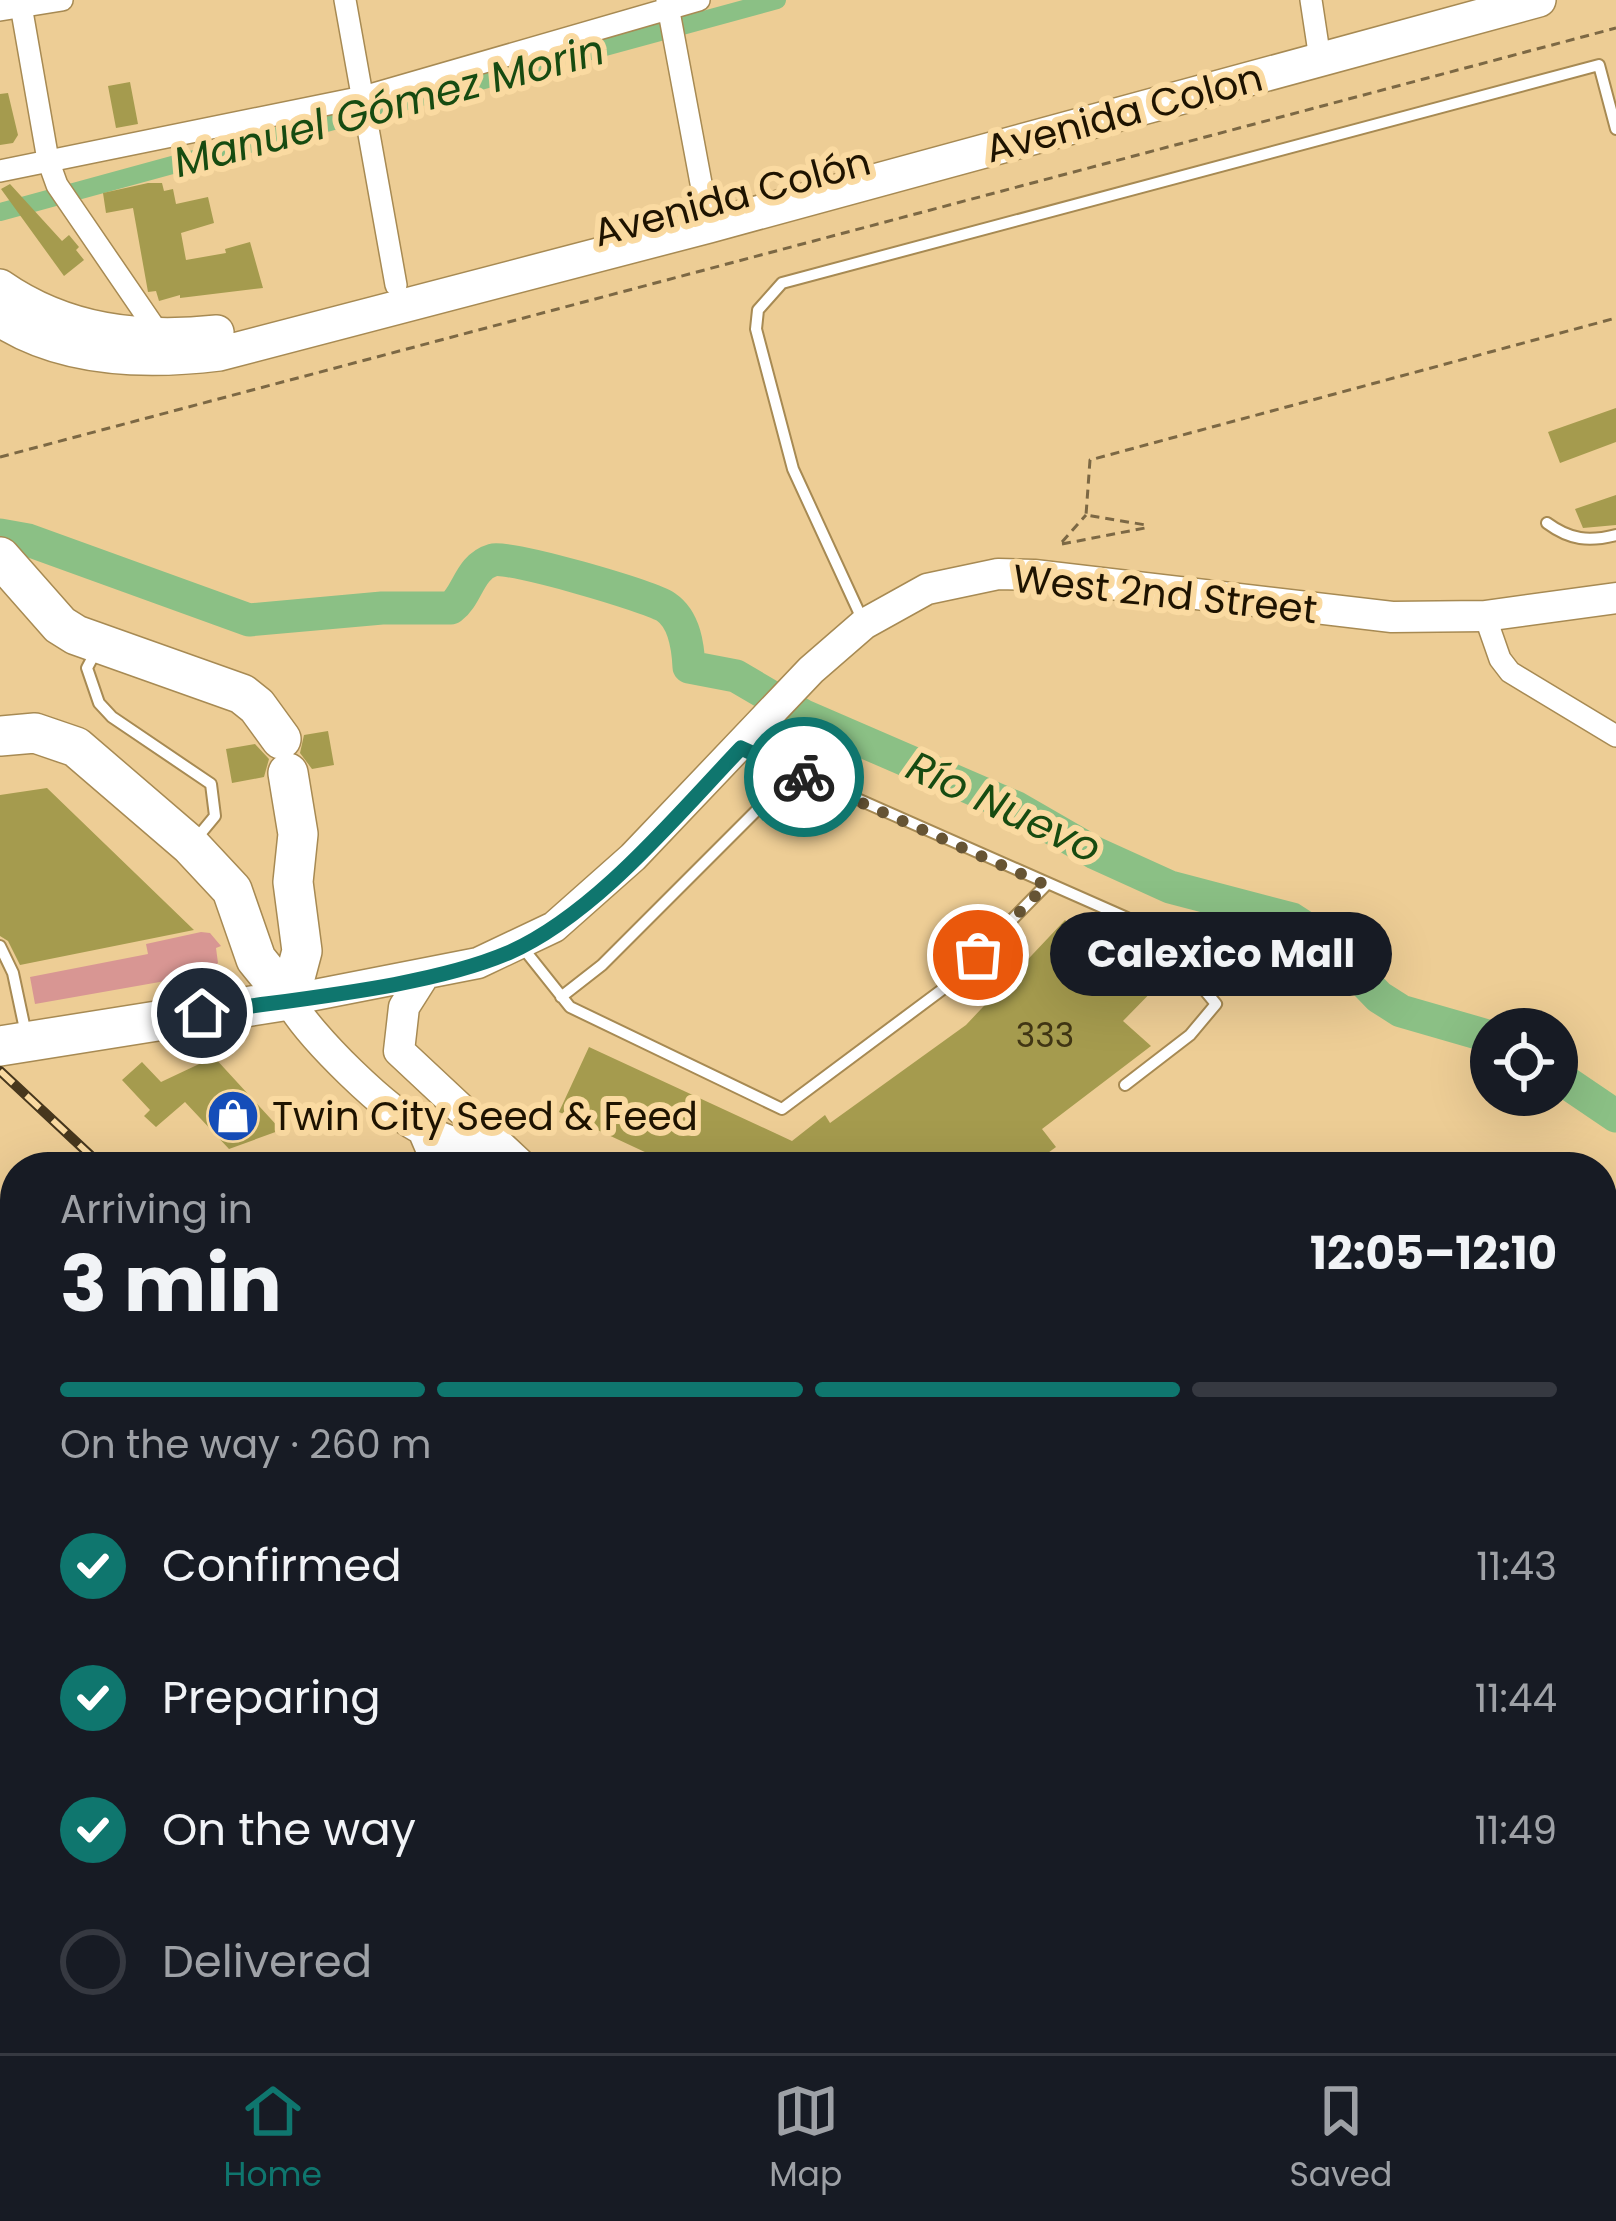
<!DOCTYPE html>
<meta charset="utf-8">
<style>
:root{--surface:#171b24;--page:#20242c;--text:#f1f3f6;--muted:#9ea1a6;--line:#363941;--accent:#0f766e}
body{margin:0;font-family:Poppins,sans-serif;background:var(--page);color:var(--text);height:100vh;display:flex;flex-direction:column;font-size:45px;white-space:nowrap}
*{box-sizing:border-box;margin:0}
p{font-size:39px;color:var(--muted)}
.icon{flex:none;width:66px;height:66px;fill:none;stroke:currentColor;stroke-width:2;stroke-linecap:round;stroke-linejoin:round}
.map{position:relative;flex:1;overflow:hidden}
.panel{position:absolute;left:0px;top:1152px;width:1617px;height:903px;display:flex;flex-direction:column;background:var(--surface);border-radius:48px 48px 0 0;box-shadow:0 12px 48px #0002}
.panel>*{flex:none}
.tools{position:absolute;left:1470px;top:1008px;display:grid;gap:24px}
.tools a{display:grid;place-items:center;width:108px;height:108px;border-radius:50%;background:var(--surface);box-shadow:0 12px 48px #0002;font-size:60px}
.pin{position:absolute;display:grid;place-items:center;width:102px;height:102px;color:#fff;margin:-51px;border:6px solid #fff;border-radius:50%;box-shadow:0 3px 12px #0007}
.courier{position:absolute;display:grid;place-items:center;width:120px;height:120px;margin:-60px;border:9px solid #0f766e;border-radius:50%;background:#fff;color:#222;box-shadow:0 3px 15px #0007}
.bubble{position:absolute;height:84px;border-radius:42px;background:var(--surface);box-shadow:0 12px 48px #0002;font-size:39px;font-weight:700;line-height:84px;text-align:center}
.overview em{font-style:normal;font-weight:700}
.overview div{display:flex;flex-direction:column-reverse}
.overview{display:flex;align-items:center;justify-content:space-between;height:204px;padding:0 60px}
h1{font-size:78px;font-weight:700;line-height:90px}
.bar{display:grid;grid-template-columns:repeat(4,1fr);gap:18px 12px;align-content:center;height:144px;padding:0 60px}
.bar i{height:15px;border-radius:9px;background:var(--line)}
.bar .active{background:var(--accent)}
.bar p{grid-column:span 4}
ol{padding:0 60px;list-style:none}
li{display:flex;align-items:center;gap:36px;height:132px}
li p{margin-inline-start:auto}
li .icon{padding:12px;border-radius:50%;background:var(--accent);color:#fff;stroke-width:4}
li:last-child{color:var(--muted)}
li i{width:66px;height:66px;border:6px solid var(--line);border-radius:50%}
.dock{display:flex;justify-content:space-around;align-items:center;height:168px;border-top:3px solid var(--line);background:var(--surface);font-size:33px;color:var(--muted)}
.dock a{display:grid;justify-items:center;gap:6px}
.dock .active{color:var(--accent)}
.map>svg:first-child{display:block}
</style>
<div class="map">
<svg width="1616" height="2053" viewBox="0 0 1616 2053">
<rect width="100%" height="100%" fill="#edcd95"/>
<path fill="#d89693" d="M201,932L210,933L221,946L216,948L218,963L205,974L35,1004L30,977L148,954L146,944Z
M832,2040H1257L1259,2053H839Z"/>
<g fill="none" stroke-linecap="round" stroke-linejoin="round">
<path stroke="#8bc085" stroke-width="18" d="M0,212L777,0"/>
<path stroke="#8bc085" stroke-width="33" d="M0,535L28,540L249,620L382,608H451C468,595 469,567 493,560C509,555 649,596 666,607C685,620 688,647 689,667L736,676L804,716L1017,808L1095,853L1170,887L1292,919L1323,939L1379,997L1401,1011L1491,1037
M1557,1076L1616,1116"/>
</g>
<path fill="#a59b4e" d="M130,82L138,124L116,128L108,86Z
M8,93L18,135L13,143L0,145V94Z
M148,183H162L164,191L173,189L176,204L208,197L214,223L181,233L186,260L226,253L225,249L250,242L263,288L180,298V295L159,301L156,291L148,292L133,208L106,213L103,193Z
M10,184L62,241L69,235L79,247L76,250L84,260L64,276L1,189Z
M1616,408V442L1560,463L1548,432Z
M1616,495V525L1583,528L1575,509Z
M328,731L334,765L312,769L300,753L304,735Z
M255,744L269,759L264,777L232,783L226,749Z
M47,788L194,930L20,965L8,941L0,936V795Z
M1065,920L1103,955L1123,935L1167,976L1123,1021L1151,1046L1042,1129L1056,1147L1029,1167H677L559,1112L589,1047L792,1141L825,1115L830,1123L966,1025Z
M214,1057L281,1130L229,1149L185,1102L156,1127L144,1116L150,1110L122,1080L142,1062L161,1082Z
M15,1402V1449L0,1452V1404Z
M1616,1704V1846L1602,1840V1709Z"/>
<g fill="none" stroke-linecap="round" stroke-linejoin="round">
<g stroke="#a78a53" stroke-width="14">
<path id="lane" d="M1547,523C1570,540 1589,542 1616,535
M863,621L793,469L756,329L758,310L782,283L1599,65L1616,129
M95,653L87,668L99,703L112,717L211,784L215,816L196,839
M744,749L1127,918L1149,931L1183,964L1216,1004L1190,1035L1125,1085
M0,946L13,973L26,1034
M523,948L570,1007L782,1109L947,986L1046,885
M561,997L602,965L795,772
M0,1522L15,1519
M0,1727L15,1811
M0,1842L15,1839
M0,1933L15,1930
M55,2040L58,2053
M879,2040L885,2053"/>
</g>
<g stroke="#a78a53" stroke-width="24">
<path id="street" d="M20,0L48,160L57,185L161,337
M345,0L396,285
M1311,0L1320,59
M667,1L709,226
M0,10L62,0
M0,171L363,97L699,0
M1485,616L1500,659L1510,672L1616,736
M0,1367L15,1365
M0,1680L15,1677
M0,1993L15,1990
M222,2040L224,2053
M1286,2040L1289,2053"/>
</g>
<g stroke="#a78a53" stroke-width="33">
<path id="secondary" d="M423,977L404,1007L399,1051L523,1167
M423,1130L434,1156L447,1167
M492,1167C463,1142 458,1146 426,1131C388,1114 309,1036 289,1000L478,963L554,927L633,857L811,670L864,624L927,589L998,574L1034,575L1392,617L1485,616L1616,598
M792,2040L799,2053
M842,2040L849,2053"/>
</g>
<g stroke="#a78a53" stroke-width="36">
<path id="primary" d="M0,286C66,332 140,340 217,332
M0,320C63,361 146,363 219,354L709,226L1539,0"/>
</g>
<g stroke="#a78a53" stroke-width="42">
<path id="highway" d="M0,557L60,625L76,635L242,694L257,706L281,739
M0,736L35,733L76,747L190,845L232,890L256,959L289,1000
M288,773L298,834L293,882L302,951L289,1000
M0,1046L289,1000"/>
</g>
<path stroke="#7c6844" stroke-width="3" stroke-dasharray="9 6" stroke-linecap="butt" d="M0,457L1616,28
M1062,542L1086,515
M1062,544L1145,528L1146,525L1086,515L1090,460L1616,318"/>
<use href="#lane" stroke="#fff" stroke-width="10"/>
<use href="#street" stroke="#fff" stroke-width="21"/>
<use href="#secondary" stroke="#fff" stroke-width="30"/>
<use href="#primary" stroke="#fff" stroke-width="33"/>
<use href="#highway" stroke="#fff" stroke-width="39"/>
<g stroke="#47371d" stroke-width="10">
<path id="rail" d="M0,1071L103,1167
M638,2040L645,2053"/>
</g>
<use href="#rail" stroke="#fadaa1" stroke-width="6" stroke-dasharray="18" stroke-linecap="butt"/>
</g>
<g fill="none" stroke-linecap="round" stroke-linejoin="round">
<path stroke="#665434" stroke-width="12" stroke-dasharray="0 21.6" d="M804,777L1046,885L978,955"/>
<path stroke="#0f766e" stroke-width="15" d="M202,1013C292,999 426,988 508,953C595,915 676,816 741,748L804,777"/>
</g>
<defs>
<g id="shop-disc" transform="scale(2.7)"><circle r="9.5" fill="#154db9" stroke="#fadaa1"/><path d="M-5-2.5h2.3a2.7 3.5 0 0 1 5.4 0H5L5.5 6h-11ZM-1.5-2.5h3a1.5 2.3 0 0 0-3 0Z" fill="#fff"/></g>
</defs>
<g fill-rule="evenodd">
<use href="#shop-disc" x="233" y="1116"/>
</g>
<g text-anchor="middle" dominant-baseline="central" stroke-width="12" stroke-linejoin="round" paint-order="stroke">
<g font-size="33" fill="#403514">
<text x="1045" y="1035">333</text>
</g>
<g font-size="39" fill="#1e1300" stroke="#fadaa1">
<text transform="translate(1124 113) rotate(-15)">Avenida Colon</text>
<text transform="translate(732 197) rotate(-15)">Avenida Colón</text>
<text transform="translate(1165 594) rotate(6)">West 2nd Street</text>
</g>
<g font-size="39" fill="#1e1300" stroke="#fadaa1" text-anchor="start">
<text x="272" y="1116">Twin City Seed &amp; Feed</text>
</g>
<g font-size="42" font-style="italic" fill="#174b11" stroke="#fadaa1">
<text transform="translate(389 106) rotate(-15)">Manuel Gómez Morin</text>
<text transform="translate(1004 807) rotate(25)">Río Nuevo</text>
</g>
</g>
</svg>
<div class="tools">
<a><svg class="icon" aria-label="locate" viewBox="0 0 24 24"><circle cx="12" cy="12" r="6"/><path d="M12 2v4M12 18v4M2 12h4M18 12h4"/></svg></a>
</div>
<div class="pin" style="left:978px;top:955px;background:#ea580c"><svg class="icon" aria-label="bag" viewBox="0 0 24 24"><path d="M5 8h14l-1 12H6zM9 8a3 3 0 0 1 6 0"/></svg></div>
<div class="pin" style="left:202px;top:1013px;background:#1f2937"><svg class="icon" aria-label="home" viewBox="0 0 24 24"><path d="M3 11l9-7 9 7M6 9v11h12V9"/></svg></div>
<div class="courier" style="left:804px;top:777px"><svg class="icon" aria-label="bike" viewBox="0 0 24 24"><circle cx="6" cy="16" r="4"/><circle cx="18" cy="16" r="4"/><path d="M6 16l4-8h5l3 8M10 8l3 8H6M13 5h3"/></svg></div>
<div class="bubble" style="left:1050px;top:912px;width:342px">Calexico Mall</div>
<section class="panel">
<div class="overview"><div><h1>3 min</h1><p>Arriving in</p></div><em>12:05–12:10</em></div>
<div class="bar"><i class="active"></i><i class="active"></i><i class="active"></i><i></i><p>On the way · 260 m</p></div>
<ol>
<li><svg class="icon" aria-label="check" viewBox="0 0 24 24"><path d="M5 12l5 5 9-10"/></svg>Confirmed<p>11:43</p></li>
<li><svg class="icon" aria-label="check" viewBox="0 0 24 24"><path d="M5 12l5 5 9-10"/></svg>Preparing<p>11:44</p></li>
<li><svg class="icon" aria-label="check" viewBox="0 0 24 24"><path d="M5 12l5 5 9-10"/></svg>On the way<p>11:49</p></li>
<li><i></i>Delivered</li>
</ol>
</section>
</div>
<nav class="dock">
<a class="active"><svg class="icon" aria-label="home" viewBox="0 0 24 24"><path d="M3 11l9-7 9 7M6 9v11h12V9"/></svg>Home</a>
<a><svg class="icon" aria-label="map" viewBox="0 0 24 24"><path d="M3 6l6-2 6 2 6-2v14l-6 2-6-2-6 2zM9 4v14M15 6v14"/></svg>Map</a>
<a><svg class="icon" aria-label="saved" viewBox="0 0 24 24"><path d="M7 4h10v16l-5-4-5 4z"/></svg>Saved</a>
</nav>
